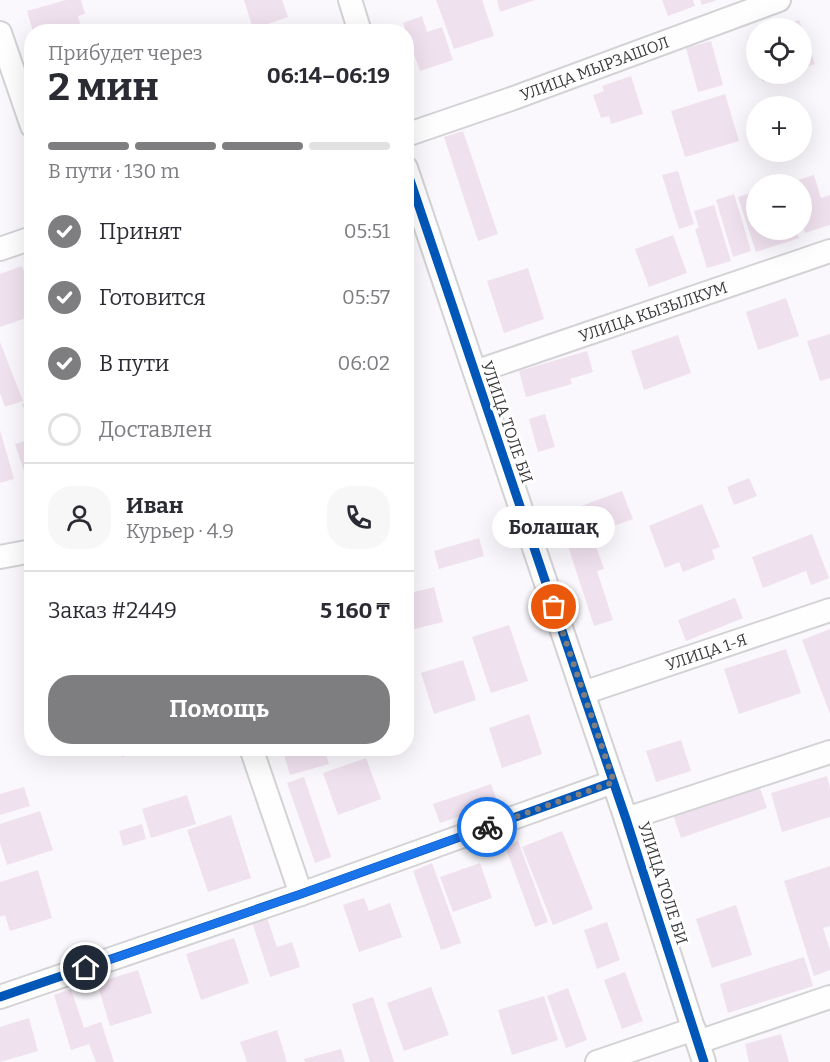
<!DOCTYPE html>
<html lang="ru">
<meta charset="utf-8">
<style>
:root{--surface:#fff;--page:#f7f7f7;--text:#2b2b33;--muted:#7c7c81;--line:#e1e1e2;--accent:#7e7d80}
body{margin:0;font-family:Bitter,serif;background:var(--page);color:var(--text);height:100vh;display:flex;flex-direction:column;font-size:22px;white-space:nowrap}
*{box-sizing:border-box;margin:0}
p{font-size:20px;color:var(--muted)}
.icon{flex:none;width:33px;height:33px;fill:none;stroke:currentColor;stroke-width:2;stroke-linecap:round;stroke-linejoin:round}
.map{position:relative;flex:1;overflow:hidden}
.drawer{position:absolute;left:24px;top:24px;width:390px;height:732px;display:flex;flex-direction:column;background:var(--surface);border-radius:24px;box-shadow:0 6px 24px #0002}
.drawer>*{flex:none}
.controls{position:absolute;left:746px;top:18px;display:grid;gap:12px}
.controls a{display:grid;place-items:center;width:66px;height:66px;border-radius:50%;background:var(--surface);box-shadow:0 6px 24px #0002;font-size:30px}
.pin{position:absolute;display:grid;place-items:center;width:51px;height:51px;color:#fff;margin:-26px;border:3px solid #fff;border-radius:50%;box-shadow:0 2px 6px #0007}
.courier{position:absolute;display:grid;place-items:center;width:60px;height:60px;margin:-30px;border:4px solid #1a73e8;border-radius:50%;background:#fff;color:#222;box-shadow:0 2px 8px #0007}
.bubble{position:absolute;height:42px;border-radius:21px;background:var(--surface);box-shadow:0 6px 24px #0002;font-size:20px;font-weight:700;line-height:42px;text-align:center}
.head em{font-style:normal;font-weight:700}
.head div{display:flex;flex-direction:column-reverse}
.head{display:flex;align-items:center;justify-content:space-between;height:102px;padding:0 24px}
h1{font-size:39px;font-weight:700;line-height:45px}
.bar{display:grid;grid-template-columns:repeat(4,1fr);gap:9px 6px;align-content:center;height:72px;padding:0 24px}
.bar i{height:8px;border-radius:4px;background:var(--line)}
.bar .current{background:var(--accent)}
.bar p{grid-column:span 4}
.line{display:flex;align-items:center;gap:15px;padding:0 24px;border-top:2px solid var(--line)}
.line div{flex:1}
.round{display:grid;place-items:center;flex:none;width:63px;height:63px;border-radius:24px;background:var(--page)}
ol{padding:0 24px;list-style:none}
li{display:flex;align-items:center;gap:18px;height:66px}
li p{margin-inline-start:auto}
li .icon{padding:6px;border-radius:50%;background:var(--accent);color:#fff;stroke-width:4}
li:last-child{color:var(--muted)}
li i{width:33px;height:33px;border:3px solid var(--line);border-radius:50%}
.primary-button{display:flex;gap:12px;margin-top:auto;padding:12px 24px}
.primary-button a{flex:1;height:69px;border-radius:24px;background:var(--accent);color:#fff;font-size:24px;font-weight:700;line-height:69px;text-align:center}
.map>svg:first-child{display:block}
</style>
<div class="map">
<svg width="830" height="1062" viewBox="0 0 830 1062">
<rect width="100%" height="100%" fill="#faf8fc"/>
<path fill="#f0e1ee" d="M66,0H81L85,14L78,16L82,32H33L27,11Z
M244,0H282L288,17L253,29Z
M436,0H482L494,36L454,49Z
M497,0H535L500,12Z
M662,0H693L695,6L668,16Z
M700,0H717L702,5Z
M422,16L427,32L442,27L453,60L420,71L403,23Z
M799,20L815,64L801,69V28H776Z
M756,35V63L747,38Z
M711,41L723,85L698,92L686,48Z
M759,74H787L763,82Z
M631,76L643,114L611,124L609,116L601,118L593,95L604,91L602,86Z
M725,94L739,141L685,157L671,111Z
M463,131L498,234L478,241L444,137Z
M678,171L694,224L679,229L662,175Z
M814,175L821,198L830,195V225L805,233L801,221V184H790L789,183Z
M756,191V230H796L799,238L756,252L738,197Z
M734,194L751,251L733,257L716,200Z
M714,205L731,261L707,268L695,229L699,228L694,211Z
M673,235L687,273L649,287L635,249Z
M22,266L32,292V316L0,327V274Z
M528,268L544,319L504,333L487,281Z
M786,298L799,336L758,350L746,312Z
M830,334V378L820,381L807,341Z
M678,335L691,373L644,390L631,351Z
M0,342L23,401L5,407L0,393Z
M587,351L593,372L570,379L572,384L526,397L519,371Z
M32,401V425H30L22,404Z
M545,414L555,447L538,452L529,419Z
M0,430L14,479L0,483Z
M32,439V472L25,474L15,444Z
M749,478L757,496L734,505L727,487Z
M622,491L633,519L569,542L559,514Z
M702,504L720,547L712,550L715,559L683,572L679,562L665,568L649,526Z
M812,534L829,578L811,585L806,571L763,588L752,557Z
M479,538L484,556L439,569L434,551Z
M593,538L604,569L597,571L613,620L594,626L568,546Z
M434,587L443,622L406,631V594Z
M735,598L743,618L686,641L678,620Z
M509,625L528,681L491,693L472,637Z
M830,629V714L802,640Z
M786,649L801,693L739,714L724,669Z
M463,660L476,700L434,714L421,673Z
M529,714L542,754L502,768L489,728Z
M681,740L691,771L656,782L646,751Z
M119,748H146V749L122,757Z
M282,748H324L329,764L290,775Z
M366,758L381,799L338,815L323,773Z
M827,776L830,788V817L782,832L771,793Z
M304,777L331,857L315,863L287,783Z
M491,784L498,803L440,823L433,804Z
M759,785L767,808L681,838L673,814Z
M24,787L30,806L0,815V794Z
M187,795L196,824L151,838L142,809Z
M40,811L53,850L7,865L0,843V824Z
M231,815L251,878L208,892L187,830Z
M142,824L146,839L123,846L119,831Z
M562,831L593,909L553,925L522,847Z
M518,841L548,922L535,927L505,846Z
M432,863L461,943L441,950L413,871Z
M480,863L492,898L453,912L440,877Z
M830,866V926L823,928L830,950V970L814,976L784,881Z
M38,870L52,918L10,931L5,915L0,917V882Z
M364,898L369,911L390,903L402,937L359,952L343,905Z
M736,905L752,955L712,968L696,919Z
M267,918L277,947L292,942L300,967L270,977L252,922Z
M607,922L620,960L597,969L584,930Z
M234,938L249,983L201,1000L186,954Z
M804,957L813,986L728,1013L720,984Z
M138,970L152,1013L110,1026L97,983Z
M625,972L643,1021L622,1029L604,980Z
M431,987L449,1035L404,1051L387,1003Z
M568,988L587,1040L566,1048L547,996Z
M71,989L84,1028L101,1022L114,1062H96L89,1044L71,1050L54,995Z
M544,996L558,1040L512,1055L498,1010Z
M373,997L394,1062H370L352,1004Z
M29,1018L38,1051L0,1062V1027Z
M277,1030L287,1062H247L240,1042Z
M781,1034L789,1062H749L745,1044Z
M341,1049L345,1062H305L304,1059Z"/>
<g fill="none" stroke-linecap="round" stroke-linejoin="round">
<g stroke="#d3d2d5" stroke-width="26">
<g id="street">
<path d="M350,0L360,32"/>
<path d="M0,33L32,126"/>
<path id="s1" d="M406,135L511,99L779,0"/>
<path d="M406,168L583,693L626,819L704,1062"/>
<path d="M0,249L32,238"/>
<path id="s2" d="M475,372L830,251"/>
<path d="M0,557L32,551"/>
<path id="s3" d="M583,693L830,610"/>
<path d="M251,748L301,894"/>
<path d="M626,819L830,752"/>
<path d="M0,997L301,894L613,782"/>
<path d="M698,1042L830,997"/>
<path d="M597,1062L694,1029"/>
</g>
</g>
<use href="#street" stroke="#fefeff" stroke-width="22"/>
<g stroke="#fff" stroke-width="13">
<path id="cycleway" d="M406,168L583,693L626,819L704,1062
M0,997L301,894L613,782"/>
</g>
<use href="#cycleway" stroke="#0057b8" stroke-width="9"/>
</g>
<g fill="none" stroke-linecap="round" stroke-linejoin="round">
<path stroke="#7e7d80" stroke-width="6" stroke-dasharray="0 10.8" d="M487,827L614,782L554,607"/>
<path stroke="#1a73e8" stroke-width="8" d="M86,968L301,894L487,827"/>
</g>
<g text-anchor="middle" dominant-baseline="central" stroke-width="6" stroke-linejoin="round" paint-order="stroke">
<g font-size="16" fill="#3c3b3e" stroke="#fff">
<text stroke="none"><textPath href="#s1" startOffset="200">УЛИЦА МЫРЗАШОЛ</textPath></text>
<text stroke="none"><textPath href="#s2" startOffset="188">УЛИЦА КЫЗЫЛКУМ</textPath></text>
<text transform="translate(507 422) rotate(71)">УЛИЦА ТОЛЕ БИ</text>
<text stroke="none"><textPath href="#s3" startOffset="130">УЛИЦА 1-Я</textPath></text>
<text transform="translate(663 883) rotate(72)">УЛИЦА ТОЛЕ БИ</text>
</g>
</g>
</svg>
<div class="controls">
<a><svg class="icon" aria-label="locate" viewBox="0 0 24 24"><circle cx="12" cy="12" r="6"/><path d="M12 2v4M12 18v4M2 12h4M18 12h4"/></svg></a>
<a>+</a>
<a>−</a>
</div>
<div class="pin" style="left:554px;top:607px;background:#ea580c"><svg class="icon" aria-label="bag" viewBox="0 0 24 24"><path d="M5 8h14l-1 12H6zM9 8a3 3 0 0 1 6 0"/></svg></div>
<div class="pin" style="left:86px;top:968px;background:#1f2937"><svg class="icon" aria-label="home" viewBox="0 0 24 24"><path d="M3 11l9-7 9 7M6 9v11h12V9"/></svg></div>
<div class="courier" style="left:487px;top:827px"><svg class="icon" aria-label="bike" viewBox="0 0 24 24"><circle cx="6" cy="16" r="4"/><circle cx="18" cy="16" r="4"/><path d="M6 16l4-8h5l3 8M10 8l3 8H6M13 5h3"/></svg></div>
<div class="bubble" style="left:492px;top:506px;width:123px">Болашақ</div>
<section class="drawer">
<div class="head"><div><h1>2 мин</h1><p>Прибудет через</p></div><em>06:14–06:19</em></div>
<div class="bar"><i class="current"></i><i class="current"></i><i class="current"></i><i></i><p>В пути · 130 m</p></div>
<ol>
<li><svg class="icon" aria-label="check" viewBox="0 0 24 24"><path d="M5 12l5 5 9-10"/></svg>Принят<p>05:51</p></li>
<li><svg class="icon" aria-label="check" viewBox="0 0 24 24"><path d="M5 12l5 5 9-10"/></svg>Готовится<p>05:57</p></li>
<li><svg class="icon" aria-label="check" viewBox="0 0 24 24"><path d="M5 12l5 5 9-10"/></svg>В пути<p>06:02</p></li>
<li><i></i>Доставлен</li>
</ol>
<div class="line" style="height:108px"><a class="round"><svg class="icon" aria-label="person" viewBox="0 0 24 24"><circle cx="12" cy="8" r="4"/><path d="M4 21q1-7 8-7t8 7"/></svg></a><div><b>Иван</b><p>Курьер · 4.9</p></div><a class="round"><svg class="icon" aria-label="phone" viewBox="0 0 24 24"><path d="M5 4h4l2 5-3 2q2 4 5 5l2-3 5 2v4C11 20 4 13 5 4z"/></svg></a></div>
<div class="line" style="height:78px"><div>Заказ #2449</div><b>5 160 ₸</b></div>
<div class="primary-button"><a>Помощь</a></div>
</section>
</div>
